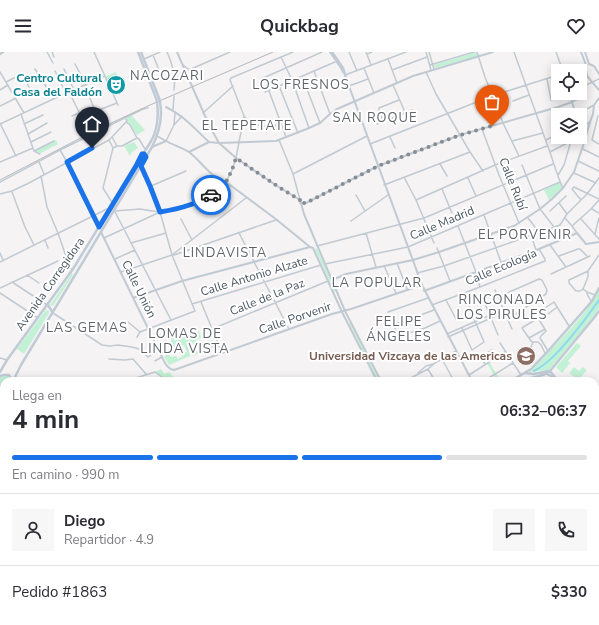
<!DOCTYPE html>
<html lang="es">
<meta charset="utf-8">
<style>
:root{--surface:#fff;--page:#f7f7f7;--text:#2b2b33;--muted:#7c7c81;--line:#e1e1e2;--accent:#1a73e8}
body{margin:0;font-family:"Nunito Sans",sans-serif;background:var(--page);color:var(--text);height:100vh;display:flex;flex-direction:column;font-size:15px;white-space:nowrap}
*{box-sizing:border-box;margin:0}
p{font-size:13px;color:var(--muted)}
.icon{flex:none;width:22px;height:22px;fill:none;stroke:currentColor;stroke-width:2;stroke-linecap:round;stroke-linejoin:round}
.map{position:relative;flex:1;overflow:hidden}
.side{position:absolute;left:0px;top:325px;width:599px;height:248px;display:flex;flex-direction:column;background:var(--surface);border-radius:12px 12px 0 0;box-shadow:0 2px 10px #0003}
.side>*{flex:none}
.fabs{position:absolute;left:551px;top:12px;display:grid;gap:8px}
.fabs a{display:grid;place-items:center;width:36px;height:36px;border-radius:0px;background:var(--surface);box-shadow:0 2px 10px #0003;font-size:20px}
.pin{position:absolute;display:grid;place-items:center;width:34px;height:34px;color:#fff;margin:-41px -17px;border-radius:50% 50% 50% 0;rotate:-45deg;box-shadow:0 0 4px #0007}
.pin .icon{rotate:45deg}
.courier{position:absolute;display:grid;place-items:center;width:40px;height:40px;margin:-20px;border:3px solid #1a73e8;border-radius:50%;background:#fff;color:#222;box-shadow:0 1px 5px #0007}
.head em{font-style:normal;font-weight:700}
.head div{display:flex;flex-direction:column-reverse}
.head{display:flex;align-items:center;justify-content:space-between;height:68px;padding:0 12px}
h1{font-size:26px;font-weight:700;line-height:30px}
.bar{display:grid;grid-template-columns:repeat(4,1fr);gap:6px 4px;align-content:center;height:48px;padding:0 12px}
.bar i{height:5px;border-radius:3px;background:var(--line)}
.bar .active{background:var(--accent)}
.bar p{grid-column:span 4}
.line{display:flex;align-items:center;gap:10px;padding:0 12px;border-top:1px solid var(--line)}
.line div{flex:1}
.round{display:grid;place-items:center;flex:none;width:42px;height:42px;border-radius:0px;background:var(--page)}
header{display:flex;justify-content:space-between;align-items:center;height:52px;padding:0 12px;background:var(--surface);font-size:18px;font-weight:700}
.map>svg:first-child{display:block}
</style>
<header><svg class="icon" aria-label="menu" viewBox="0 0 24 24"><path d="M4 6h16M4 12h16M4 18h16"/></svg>Quickbag<svg class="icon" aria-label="heart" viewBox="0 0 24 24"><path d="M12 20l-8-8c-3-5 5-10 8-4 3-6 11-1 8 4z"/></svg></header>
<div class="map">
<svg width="599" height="573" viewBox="0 0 599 573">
<rect width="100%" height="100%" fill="#f5f3f3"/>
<path fill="#c3f1d5" d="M477,0L478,4L435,16L434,13Z
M116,20L120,30L110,34L106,24Z
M131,63L145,78L137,83L127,69L126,66Z
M56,88L58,92L41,101L35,99Z
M134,90L138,96L132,100L130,104L124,94Z
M560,130L562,136L549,148L544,138Z
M317,196L336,239L334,240L315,197Z
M72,221L73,223L53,254L50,253Z
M599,237V256L587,273L550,317L549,318L528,320C538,311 547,301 557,291C572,275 589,258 599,237Z
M47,258L49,259V261L24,302L17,297L45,259Z
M349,271H351L380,329H377Z
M199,279L201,286L196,288L198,292L194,293L192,290L187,292L190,299L194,298L195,300L202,298L201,296L206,294L205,291L213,288L216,295L192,304L190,299H189L190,304L169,313L164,304L169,302L171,305L176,304L178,307L183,304L182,301L187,300L184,293L179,295L180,298L176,300L174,297L170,298L168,291L172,289L170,285L175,284L176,287L173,289Z
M577,291L581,294L568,309L570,311L562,321L556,315Z
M489,310L501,329H497L487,311Z
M574,315L579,319L583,315L587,318L578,328L569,321Z
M161,317L164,322L169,320L171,322L177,329H167L155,320Z
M7,322L13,329H4V363L0,358V324Z
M595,403L599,405V434L595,436V433L598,429L595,412Z
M595,537L599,560V573H315V569H595Z"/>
<path fill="#90daee" d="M475,569H515L524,573H470Z"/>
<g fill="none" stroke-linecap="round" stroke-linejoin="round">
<path stroke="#90daee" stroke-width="2" d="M534,319C549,311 560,298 571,285C581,273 590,261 599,248
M516,329L522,326
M0,371L1,369
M595,437L599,436
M595,556L596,562L599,565"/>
<path stroke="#c1cad2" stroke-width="1.5" d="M47,0L53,11
M52,0L54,5
M94,0L118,53
M167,0C173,13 176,24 174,38
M349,0L357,19
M366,0L371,13
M426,0L431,18
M429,0L434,17
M477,0L485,25L503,71L519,104
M514,0C525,31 536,62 547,92C553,107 556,122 563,136
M556,0L563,19
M367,2L372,0
M153,3L159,18
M281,5L292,28L309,76
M144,7L160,0
M388,7L397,31
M75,12L86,33
M183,13L188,17H191L230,0
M430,13L474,0
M364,16L374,41
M35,17L54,47
M64,17L74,38
M392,18L427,5
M55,19L66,41
M314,19L330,62
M570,19L587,13
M0,20L24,61
M426,20L436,42L470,100L483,119
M345,23L406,0
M302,24L320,71
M261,27L322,0
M547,27L551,48L569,41
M6,30L22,22L29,35
M393,33L405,60
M85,34L100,71
M279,34L298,81
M349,34L368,27
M580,36L599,27
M0,38L8,33
M269,39L286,85
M69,40L86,74
M265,40L335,10
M569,41L572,50L585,43
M513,49L529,43
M0,54L16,46
M173,58L174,44
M96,59L117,51
M562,60L563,63
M203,61L233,34
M21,62L34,99
M72,64L79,61
M598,64L592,88L599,92
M125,65L127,69L126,70L130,73L137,86
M383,69L379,58V56L399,48
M0,71L16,104
M0,72L66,41L105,24
M24,72L43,63
M281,72C269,76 251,75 244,64L230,28L231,26L293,0
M377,72L412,58
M174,73L175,61
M580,76L590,70
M482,77L499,123L519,171
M28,82L47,71
M157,84L166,89L174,73L182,64
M112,85L117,94
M390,85L395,96
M109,88L113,96
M279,88L293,122L300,148
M546,88L558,82
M512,89L543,81
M31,90L51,80
M370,92L492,44L558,23
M113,96L117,94H122L137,86L139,87L145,97
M583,97L599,105
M60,98L67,110L99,175
M34,99L54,89
M34,99L40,102
M550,100L571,89
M578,109L599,119
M0,110L33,96
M39,110L44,122
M440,112L447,124
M522,113L540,157L554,175
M574,121L596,131
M293,122L367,84
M558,123L564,113L571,89L574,85
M41,124L47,155L58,181L70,216L73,217
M404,125L416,148L434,191
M468,126L476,144
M0,130L60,98L143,57L148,56
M384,133L470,100
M151,134L186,119
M442,137L452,161
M572,137L574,135L599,147
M572,137L581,148
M12,140L25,175L34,193
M0,142L12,139L27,132L109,88L112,85L126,70
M356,143L365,159
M416,148L495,113L547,94
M559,151L567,162
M113,152L103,136L113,96
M592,157L599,161
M114,158L171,268
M115,159L140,157L159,160
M550,159L566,144
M484,163L501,210
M528,166L539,180
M565,166L572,174L577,181
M181,167L192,188
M581,167L599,187
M351,169L388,143
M458,174L476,220L480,235
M572,174L591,157L599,148
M239,181L289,277
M366,181L376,215
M595,182L599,166
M531,183L536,198
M104,186L160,160L188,154L206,147L216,139L226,130L232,118L236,106L244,64
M45,188L48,196
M131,191L166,181
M550,193L566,215
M317,194L424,166L553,112
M437,196L450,229
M0,201L3,208
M174,203L276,168
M559,204L578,197H580L587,204
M115,207L135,198
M0,210L107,157
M397,211L407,237
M325,212L408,195L560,130
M384,214L386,218L396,241
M588,219L569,228V231L576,239H580L583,237L588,225V219L599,203
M121,220L172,203L246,146
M417,221L444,214L560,173L567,162L587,142L599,126
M551,222L590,204
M27,223L39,231
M12,230L47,253
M0,236L58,209
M583,237L587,240L595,243
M495,238L512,277
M587,240V242L591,249
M0,241L38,266
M498,245L539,227L542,228L547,238L546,242L508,267
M446,248L456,267
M484,249L498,283
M201,250L222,301
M192,252L321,213
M432,253L480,235L545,209V207L539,197
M545,256L554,250L569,274
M434,258L393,273L399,284L425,276L440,269
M388,260L428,246
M53,261L102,293L110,294L118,293L132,295L139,297L144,296
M548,262L556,256
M128,270L140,280
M462,276L472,298L484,290L469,255
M212,277L328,229
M447,282L504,257
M137,285L140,280L195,259L172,203L160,160L151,134L141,114
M448,285L505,260
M529,286L545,277
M500,291L521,323
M531,295L533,290
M139,297L148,305L151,303
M545,301L541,293L538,290H533L531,289L522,276L538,266L546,279L541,284L540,286L548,299
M486,302L490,309
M0,306L7,308
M481,306L485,312
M109,307L125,308L133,307L146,322
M442,307L454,329
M155,309L162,305
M475,309L492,298
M428,317L435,329
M418,321L426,314L433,312
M469,323L505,300
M414,324L416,329
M103,326L115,329L136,326L155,320L167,329
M405,329L428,317L435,311L456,299
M484,329L513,311
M0,387L4,391
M0,413L4,418
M0,428L4,424
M0,437L4,442
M0,465L4,469
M0,491L4,492
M0,564L4,566
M14,569L25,573
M24,569L25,573
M300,569L302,573
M304,569L305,573
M91,573L92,569
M95,573L97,569
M289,573L290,569"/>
<path stroke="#c1cad2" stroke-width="2" d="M177,0L209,73L219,91L236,106L274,132L300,148L304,162L345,259L381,329
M330,0L341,16L343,20
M581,0L586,13V18L587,24L599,38
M585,0L589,12L594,14L599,22
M346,26L422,233L472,329
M166,55C183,63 195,77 209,90
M209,90L219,91L276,89L309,76L320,71L330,62L337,57L413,24L493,0
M152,95L166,89C173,93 183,96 189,100C201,109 211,126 226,130L277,168L310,195L313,196
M189,100L209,90
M300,151H306L378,114L460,83L558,55L572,50L576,63L594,53
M101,180L162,305C165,311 167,317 174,318L332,262L351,257L422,233
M313,196L342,260L377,329
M332,228L346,222L413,208L439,200L514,174L540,157L552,147L563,136L574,120L584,91L590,70L593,62L594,53L599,46
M424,239L539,197L577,181L586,192L599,190
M133,246L182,229L310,195
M0,365L3,366V369
M0,386L4,384
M595,441L599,440
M595,454L599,453
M227,569L233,571L246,569"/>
<path stroke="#c1cbd6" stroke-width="2.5" d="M138,0L156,46
M141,0L159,46
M332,0L343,16L346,26
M0,2L3,0
M48,253L53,261
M550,319L558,329
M0,320L7,308L73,217L136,114C140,106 145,99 150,91C157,80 159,64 157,50
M525,321L534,322L549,319
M547,322L551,324L554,329
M0,324L3,323H9L13,329
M14,329L15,325L21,313L152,95C159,81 163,66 160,50
M511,329L531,317L548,299L579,264L592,249L599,236
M522,329C531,324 542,326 550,319L593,267L599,259
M0,358L4,363
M0,381L4,369
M595,396L599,400
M595,401L599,404
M0,512L4,513
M0,527L4,528
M133,569L153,572L176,573
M221,569L223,573
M224,569L226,573
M233,569V573
M203,573L206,572L208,569
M242,573L247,569"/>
<path stroke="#b3c2d1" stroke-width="2.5" d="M595,446L599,444
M595,450L599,449
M0,517L4,518
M0,522L4,524"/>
<path stroke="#b5b8bd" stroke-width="1" d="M0,128L94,79L150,53L273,0"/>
<path stroke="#c1cbd6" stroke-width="2.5" d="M156,46L157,50
M159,46L160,50"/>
</g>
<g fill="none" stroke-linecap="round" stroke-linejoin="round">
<path stroke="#868d94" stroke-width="4" stroke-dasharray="0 7.2" d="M211,143L226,130L232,118L236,106L274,132L300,148V151H306L378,114L460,83L492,74"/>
<path stroke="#1a73e8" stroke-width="5" d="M92,96L67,110L99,175L136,114L142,102H144L146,105L141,114L150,134L160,160C178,157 196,153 211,143"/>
</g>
<defs>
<g id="theatre-disc" transform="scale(1)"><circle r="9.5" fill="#0f9aa8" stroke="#fff"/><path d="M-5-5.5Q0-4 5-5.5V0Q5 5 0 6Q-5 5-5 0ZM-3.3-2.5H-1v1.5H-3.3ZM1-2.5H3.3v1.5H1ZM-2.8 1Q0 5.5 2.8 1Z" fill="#fff"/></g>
<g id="university-disc" transform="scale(1)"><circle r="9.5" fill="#8d6e63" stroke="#fff"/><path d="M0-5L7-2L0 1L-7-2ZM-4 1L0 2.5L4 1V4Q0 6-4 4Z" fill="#fff"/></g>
</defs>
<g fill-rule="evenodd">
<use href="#theatre-disc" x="116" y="33"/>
<use href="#university-disc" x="526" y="304"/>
</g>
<g text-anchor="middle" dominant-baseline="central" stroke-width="4" stroke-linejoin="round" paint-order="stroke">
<g font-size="12" font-weight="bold" fill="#0d838f" stroke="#fff" text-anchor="end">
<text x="102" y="26">Centro Cultural<tspan x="102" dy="14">Casa del Faldón</tspan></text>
</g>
<g font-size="12" fill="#4a5661" stroke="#fff">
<text transform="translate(513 132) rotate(68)">Calle Rubí</text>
<text transform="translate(442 171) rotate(-23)">Calle Madrid</text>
<text transform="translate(501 215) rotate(-23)">Calle Ecología</text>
<text transform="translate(254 224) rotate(-17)">Calle Antonio Alzate</text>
<text transform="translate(50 232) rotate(-55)">Avenida Corregidora</text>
<text transform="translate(139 237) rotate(64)">Calle Unión</text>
<text transform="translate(267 245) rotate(-22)">Calle de la Paz</text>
<text transform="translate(295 266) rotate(-19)">Calle Porvenir</text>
</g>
<g font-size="12" font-weight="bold" fill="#785e54" stroke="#fff" text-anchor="end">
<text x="512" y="304">Universidad Vizcaya de las Americas</text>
</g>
<g font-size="13" letter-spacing="1" fill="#5f6368" stroke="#fff">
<text x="167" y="24">NACOZARI</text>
<text x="301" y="33">LOS FRESNOS</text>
<text x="375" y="66">SAN ROQUE</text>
<text x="247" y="74">EL TEPETATE</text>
<text x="525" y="183">EL PORVENIR</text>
<text x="225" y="201">LINDAVISTA</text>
<text x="377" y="231">LA POPULAR</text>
<text x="502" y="248">RINCONADA<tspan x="502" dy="15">LOS PIRULES</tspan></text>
<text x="399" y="270">FELIPE<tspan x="399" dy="15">ÁNGELES</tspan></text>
<text x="87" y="276">LAS GEMAS</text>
<text x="185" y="282">LOMAS DE<tspan x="185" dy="15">LINDA VISTA</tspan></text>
</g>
</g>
</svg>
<div class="fabs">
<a><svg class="icon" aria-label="locate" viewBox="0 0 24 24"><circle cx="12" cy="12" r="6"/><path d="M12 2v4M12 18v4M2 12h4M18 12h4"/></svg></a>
<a><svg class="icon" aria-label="layers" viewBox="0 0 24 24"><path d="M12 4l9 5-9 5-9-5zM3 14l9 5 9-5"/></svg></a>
</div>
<div class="pin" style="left:492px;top:74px;background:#ea580c"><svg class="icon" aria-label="bag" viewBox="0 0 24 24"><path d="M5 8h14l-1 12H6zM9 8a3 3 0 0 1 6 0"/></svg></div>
<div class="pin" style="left:92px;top:96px;background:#1f2937"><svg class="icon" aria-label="home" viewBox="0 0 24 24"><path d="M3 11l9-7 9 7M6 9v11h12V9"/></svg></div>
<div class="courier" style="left:211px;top:143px"><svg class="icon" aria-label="car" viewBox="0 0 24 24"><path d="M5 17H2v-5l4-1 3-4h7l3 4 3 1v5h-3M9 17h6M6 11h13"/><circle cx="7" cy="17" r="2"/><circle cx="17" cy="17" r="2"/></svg></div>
<section class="side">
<div class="head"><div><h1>4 min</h1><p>Llega en</p></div><em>06:32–06:37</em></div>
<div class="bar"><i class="active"></i><i class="active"></i><i class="active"></i><i></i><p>En camino · 990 m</p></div>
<div class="line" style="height:72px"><a class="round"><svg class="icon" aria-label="person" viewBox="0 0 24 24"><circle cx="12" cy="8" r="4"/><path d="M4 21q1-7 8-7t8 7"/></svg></a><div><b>Diego</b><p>Repartidor · 4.9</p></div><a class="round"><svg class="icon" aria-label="chat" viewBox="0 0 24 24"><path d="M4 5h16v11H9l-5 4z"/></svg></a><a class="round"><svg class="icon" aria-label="phone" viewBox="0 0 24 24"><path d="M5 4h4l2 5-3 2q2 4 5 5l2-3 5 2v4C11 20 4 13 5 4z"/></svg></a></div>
<div class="line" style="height:52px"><div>Pedido #1863</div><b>$330</b></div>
</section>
</div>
